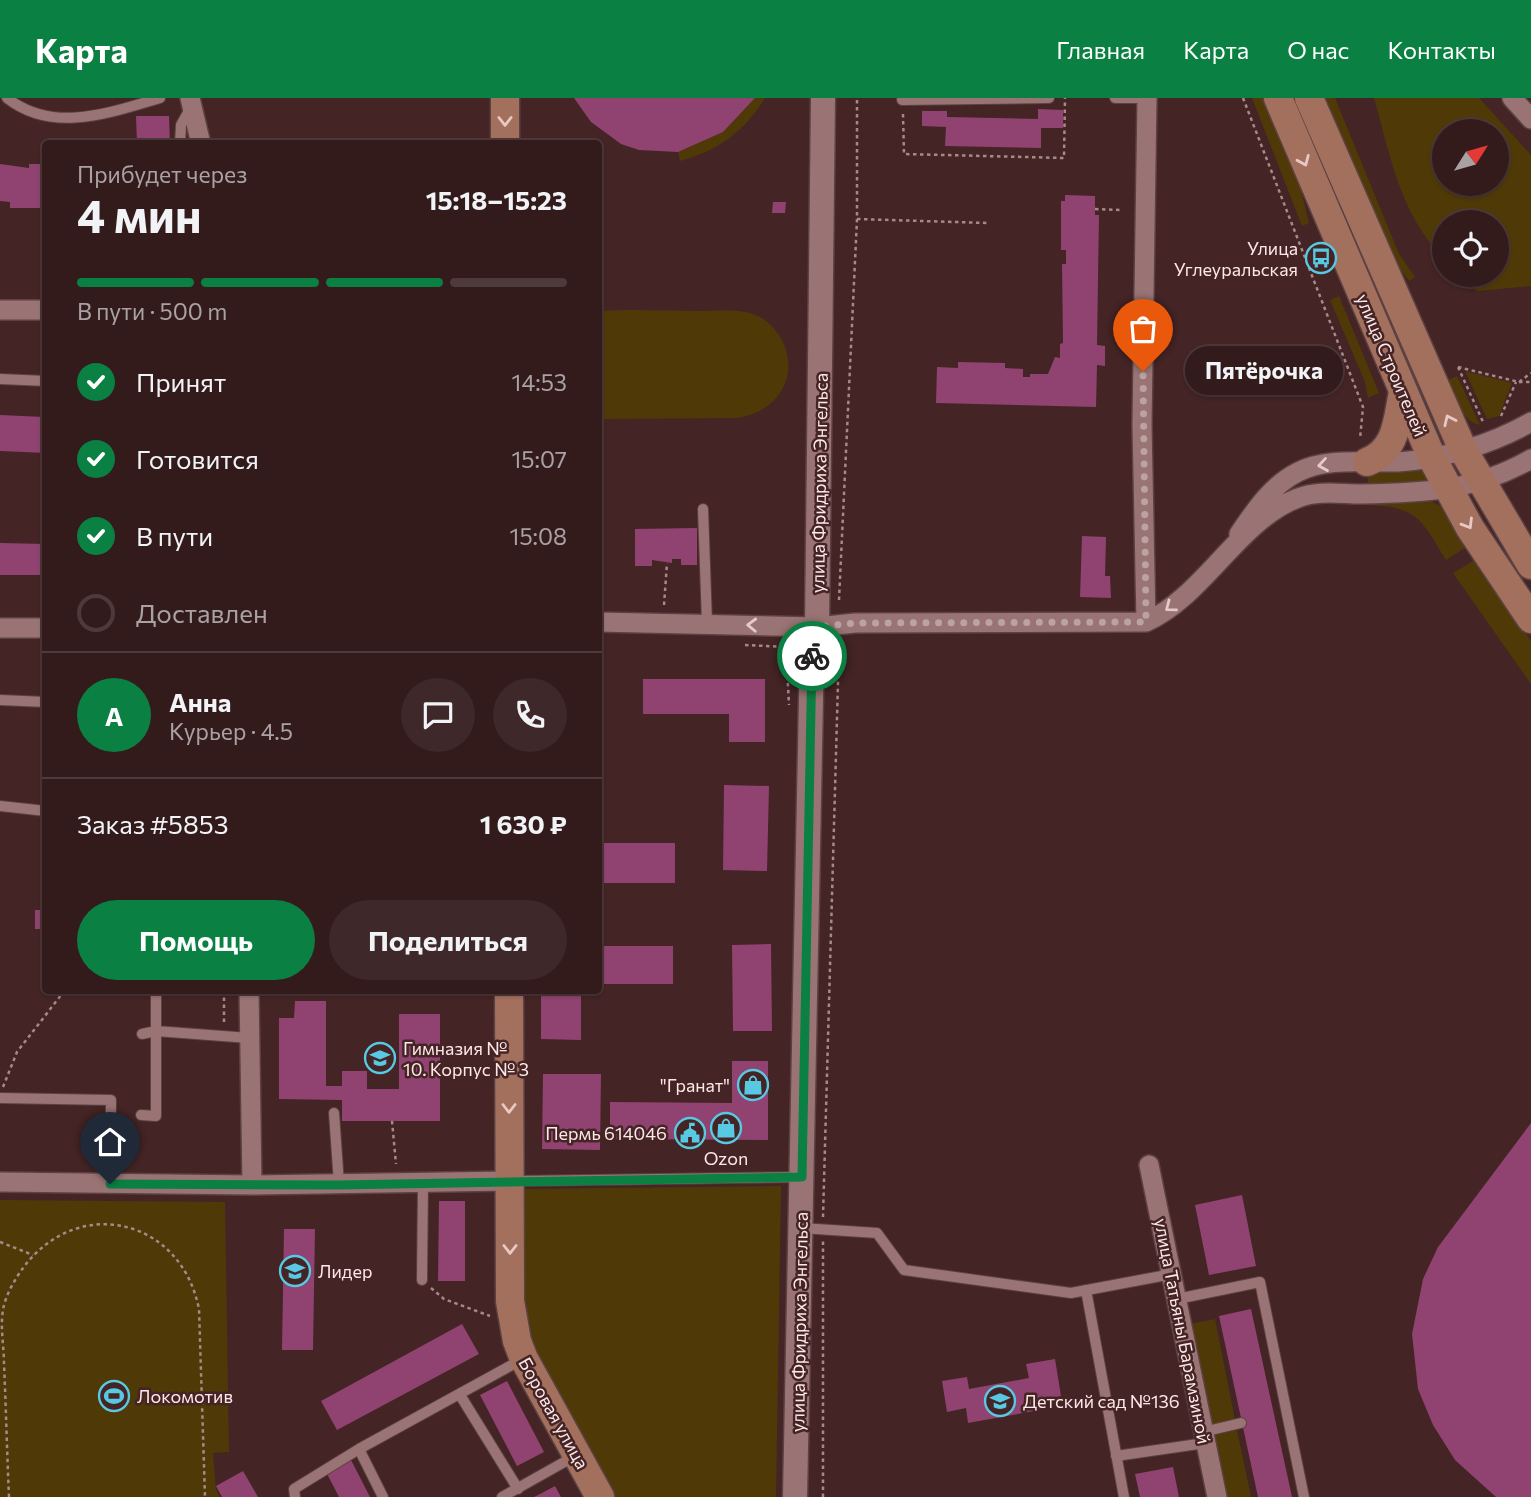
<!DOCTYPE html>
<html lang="ru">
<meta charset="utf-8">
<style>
:root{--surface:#331b1c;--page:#3e2829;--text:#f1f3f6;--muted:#a9a1a3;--line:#4e393b;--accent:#0b8043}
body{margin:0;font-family:Commissioner,sans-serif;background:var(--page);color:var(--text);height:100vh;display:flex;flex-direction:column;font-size:26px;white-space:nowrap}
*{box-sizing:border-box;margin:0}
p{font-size:23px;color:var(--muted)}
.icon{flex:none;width:38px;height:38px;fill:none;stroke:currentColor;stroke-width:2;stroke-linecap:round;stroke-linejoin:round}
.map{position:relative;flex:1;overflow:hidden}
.details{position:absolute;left:42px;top:42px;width:560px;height:854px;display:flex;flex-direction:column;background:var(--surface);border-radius:7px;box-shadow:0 2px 5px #0004,0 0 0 2px var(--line)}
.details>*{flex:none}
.needle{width:46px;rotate:53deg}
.tools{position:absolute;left:1432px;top:21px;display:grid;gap:14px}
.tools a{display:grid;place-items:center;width:77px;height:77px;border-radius:50%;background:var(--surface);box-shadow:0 2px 5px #0004,0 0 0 2px var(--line);font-size:35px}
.pin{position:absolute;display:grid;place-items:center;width:60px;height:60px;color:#fff;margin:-72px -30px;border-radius:50% 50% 50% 0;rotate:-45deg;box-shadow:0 0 7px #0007}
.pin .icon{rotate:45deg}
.courier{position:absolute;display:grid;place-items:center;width:70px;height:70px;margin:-35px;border:5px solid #0b8043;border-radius:50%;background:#fff;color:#222;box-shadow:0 2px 9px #0007}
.bubble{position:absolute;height:49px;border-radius:24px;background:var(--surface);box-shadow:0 2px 5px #0004,0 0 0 2px var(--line);font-size:23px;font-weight:700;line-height:49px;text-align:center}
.headline em{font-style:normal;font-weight:700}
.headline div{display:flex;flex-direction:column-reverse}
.headline{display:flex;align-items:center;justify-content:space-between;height:119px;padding:0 35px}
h1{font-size:46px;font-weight:700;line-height:52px}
.bar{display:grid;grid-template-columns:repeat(4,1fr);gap:10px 7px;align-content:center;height:84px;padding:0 35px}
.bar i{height:9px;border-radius:5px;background:var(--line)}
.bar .current{background:var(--accent)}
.bar p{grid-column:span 4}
.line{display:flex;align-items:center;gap:18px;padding:0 35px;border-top:2px solid var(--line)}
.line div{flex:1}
.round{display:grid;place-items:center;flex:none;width:74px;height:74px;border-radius:37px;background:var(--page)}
ol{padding:0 35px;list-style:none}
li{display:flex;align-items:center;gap:21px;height:77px}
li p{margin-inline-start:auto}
li .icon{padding:7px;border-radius:50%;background:var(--accent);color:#fff;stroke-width:4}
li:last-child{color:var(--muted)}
li i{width:38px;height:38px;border:4px solid var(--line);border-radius:50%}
.action{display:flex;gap:14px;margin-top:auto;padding:14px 35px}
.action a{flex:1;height:80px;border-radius:42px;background:var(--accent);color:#fff;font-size:28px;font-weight:700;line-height:80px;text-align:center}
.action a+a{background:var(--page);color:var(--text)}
header{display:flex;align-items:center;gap:42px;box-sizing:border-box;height:98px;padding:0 35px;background:var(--accent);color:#fff}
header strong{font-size:33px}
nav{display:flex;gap:38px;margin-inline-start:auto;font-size:24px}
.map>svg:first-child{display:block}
</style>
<header>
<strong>Карта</strong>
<nav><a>Главная</a><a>Карта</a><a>О нас</a><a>Контакты</a></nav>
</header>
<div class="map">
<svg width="1531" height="1399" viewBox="0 0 1531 1399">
<rect width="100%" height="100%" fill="#442425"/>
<path fill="#4f3a07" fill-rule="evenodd" d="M755,0H765C744,34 718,53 680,63L678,54L723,34Z
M1252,0H1269L1293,60L1309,125L1302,128Z
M1324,0H1335L1399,156L1415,179L1409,183L1388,155Z
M1374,0H1479L1531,57V188L1477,193L1460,177H1496V124H1444V160C1400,118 1390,56 1374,0ZM1444,33H1496V86H1444Z
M1339,198L1379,295L1368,300L1365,284L1330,202Z
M599,213C632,211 667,213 701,213C716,213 735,211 750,215C778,223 795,256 786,283C777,306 760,316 737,320L599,321Z
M1465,273L1512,285L1499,318L1487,321Z
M1457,278L1480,327C1461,323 1455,298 1448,282Z
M1422,370L1429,377L1425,384L1368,389V372Z
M1427,401L1446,411L1468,448L1446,462C1421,421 1417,408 1366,407V403Z
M1475,462L1531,543V586L1453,475Z
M781,1088L776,1399H615L522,1231L525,1091Z
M0,1102L225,1104L229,1354L213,1355L216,1391L220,1399H0Z
M1215,1221L1235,1322L1211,1327L1190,1226Z
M1237,1332L1251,1399H1225L1211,1338Z"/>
<path fill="#904370" d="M574,0H755L723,34L678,54L639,52L621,46L591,24Z
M1038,11L1063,12V30H1041V50L945,48L946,29L922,28V13H947V19L1038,21Z
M136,18H169L170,46H137Z
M0,66L29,70V66H46V110H10V104L0,103Z
M1065,97L1095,98V117H1099L1097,247L1105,248V268L1097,267L1096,309L936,305L937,269L958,270V264L1005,265V270L1023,271V279H1030V276H1048L1055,259L1060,260V246L1063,245L1062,166H1066V152H1061V103H1065Z
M773,104H786L785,115H772Z
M0,317L44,319L46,355L0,353Z
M697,430V467H681V461H672V465L652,462V468H635V431Z
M1082,438L1106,439L1105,478H1110L1111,500L1080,499Z
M0,445L46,446V477H0Z
M643,581H765V644H729V616H643Z
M724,687L769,688L767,773L723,772Z
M598,745H675V785H598Z
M35,812H46V831H35Z
M771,846L772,933H733L732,847Z
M598,848H673V886H598Z
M541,892H581V942L541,941Z
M295,903H326V988H342V973H367V991H399V916H440V1023H342V1002L279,1001V920H294Z
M732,963H768V1042L610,1041V1004L732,1005Z
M543,976H601L600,1052L542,1051Z
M1531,1025V1399H1496L1455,1362L1433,1327L1418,1291L1412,1236L1423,1181L1438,1149Z
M1242,1097L1256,1168L1209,1177L1195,1107Z
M439,1103H465V1183H438Z
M284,1131H315L313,1252H282Z
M1251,1211L1292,1399H1258L1219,1218Z
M462,1226L479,1256L337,1332L321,1303Z
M1055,1261L1061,1298L1032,1303L1034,1313L968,1325L966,1310L947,1314L942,1283L967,1279L969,1291L1029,1280L1026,1266Z
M507,1283L544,1354L517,1368L480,1297Z
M350,1360L370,1399H339L326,1374Z
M1173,1369L1179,1399H1140L1135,1376Z
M243,1373L258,1399H222L216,1388Z
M555,1388L561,1399H534L542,1395Z"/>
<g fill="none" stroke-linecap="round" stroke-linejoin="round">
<g stroke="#5c4142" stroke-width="12">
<path id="service" d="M7,0C53,36 109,15 160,0
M1115,0H1147
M902,2L1049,0
M180,46L181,27L190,11
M0,281L46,283
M703,411L707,525
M0,602L46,604
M0,708L46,713
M142,936L156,933L249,940
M0,1000L111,1002L110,1086
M334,1015L339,1086
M141,1017L156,1018V892
M513,1083L799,1079
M801,1130L877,1135L904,1172L1071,1195L1172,1176
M422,1182L423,1084
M1086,1192L1124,1399
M1177,1201L1260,1184L1304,1399
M460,1297L518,1391
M1203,1334L1241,1325
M359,1351L383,1399
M1116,1358L1205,1345
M295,1399L294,1391L359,1351L521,1262
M502,1399L575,1358"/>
</g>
<g stroke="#5c4142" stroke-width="22">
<path id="minor" d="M190,0L201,46
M1512,0L1531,21
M0,212H46
M1239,436C1255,412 1272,387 1298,374C1327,359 1366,365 1398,364C1444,361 1492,346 1531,324
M598,524L817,529L855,525L1146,524C1204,498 1239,422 1298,400C1318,392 1340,396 1361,396C1424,395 1475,393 1531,361
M1146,524L1142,327L1147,0
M0,530H46
M249,892L252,1087
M1149,1067L1217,1399
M0,1084L252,1087L509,1083"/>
</g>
<g stroke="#5c4142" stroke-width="27">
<path id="tertiary" d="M795,1399L812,550L817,529L823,0"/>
</g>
<g stroke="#5c4142" stroke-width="31">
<path id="secondary" d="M1278,0L1432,360L1470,430L1531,521
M1309,0L1463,352L1531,467
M505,46V0
M1367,364C1397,352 1397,323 1403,294
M509,892L510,1203L517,1243L524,1261L600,1399"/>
</g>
<path stroke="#a58a8b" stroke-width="2.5" stroke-dasharray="3.5 3.5" stroke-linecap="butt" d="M1243,0L1363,309L1360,341
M903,16L904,56L1064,60L1065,0
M1095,111L1122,112
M857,121L988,125
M1458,269L1484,326
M1458,269L1519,284L1531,275
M1519,284H1531
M1501,318L1516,284
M839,502L857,121V0
M664,507L667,465
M745,547L786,549L789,607
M224,924V892
M3,989L17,954L65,892
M392,1023L396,1066
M823,1119L839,549
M0,1144L33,1157
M431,1190L444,1201L490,1218
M9,1399C7,1355 6,1310 4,1266C4,1249 0,1229 3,1212C5,1198 15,1181 23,1170C78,1096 181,1120 199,1211L205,1399
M823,1399V1143"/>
<use href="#service" stroke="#9a7474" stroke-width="10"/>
<use href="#minor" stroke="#9a7474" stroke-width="19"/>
<use href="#tertiary" stroke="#9a7474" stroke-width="24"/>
<use href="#secondary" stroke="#a4705e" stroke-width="28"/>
</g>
<defs><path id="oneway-chevron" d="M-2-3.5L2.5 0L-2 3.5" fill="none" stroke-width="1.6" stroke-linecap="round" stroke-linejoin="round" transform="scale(1.75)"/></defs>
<g stroke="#e7c9c5">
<use href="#oneway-chevron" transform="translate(505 23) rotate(90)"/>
<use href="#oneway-chevron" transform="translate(1304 63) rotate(67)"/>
<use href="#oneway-chevron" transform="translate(1449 322) rotate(-115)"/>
<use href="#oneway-chevron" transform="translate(1468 426) rotate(59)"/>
<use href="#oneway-chevron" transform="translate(509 1010) rotate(90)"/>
<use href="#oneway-chevron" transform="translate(510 1151) rotate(90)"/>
</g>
<g stroke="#e4caca">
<use href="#oneway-chevron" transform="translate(1323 367) rotate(171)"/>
<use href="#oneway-chevron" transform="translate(1170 509) rotate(143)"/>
<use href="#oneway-chevron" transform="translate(752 527) rotate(-178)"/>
</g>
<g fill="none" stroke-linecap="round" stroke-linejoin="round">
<path stroke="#bca3a3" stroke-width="7" stroke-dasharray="0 12.6" d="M812,558L817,529L855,525L1146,524L1143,273"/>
<path stroke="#0b8043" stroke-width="9" d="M110,1086L339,1087L802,1079L812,558"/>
</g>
<defs>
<g id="bus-ring" transform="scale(1.575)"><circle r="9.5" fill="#442425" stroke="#58c9e3" stroke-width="1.5"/><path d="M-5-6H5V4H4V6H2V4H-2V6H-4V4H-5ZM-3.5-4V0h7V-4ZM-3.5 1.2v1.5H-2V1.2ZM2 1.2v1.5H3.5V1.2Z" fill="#58c9e3"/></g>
<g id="school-ring" transform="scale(1.575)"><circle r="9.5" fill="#442425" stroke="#58c9e3" stroke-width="1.5"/><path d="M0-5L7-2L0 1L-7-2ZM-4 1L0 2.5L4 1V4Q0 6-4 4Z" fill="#58c9e3"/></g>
<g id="shop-ring" transform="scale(1.575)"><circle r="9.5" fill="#442425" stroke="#58c9e3" stroke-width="1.5"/><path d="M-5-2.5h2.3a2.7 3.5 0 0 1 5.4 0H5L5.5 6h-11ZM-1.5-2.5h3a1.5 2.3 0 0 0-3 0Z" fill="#58c9e3"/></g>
<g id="civic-ring" transform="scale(1.575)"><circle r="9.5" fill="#442425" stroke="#58c9e3" stroke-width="1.5"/><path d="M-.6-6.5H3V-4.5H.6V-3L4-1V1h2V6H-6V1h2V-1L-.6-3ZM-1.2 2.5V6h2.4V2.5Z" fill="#58c9e3"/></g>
<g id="stadium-ring" transform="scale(1.575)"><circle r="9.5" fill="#442425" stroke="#58c9e3" stroke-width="1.5"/><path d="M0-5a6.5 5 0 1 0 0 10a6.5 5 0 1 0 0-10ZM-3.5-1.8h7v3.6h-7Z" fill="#58c9e3"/></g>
</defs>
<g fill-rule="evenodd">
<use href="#bus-ring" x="1321" y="160"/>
<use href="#school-ring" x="380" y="960"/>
<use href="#shop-ring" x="753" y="987"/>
<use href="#shop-ring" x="726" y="1030"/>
<use href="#civic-ring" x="690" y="1035"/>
<use href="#school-ring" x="295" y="1173"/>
<use href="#stadium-ring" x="114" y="1298"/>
<use href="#school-ring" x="1000" y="1303"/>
</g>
<g text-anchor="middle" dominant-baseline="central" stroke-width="5" stroke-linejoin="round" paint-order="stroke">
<g font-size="18" fill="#fde7e7" stroke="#442425" text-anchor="start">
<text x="1298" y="150" text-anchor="end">Улица<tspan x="1298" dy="21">Углеуральская</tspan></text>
<text x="403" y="950">Гимназия №<tspan x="403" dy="21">10. Корпус № 3</tspan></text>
<text x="730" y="987" text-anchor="end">"Гранат"</text>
<text x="667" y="1035" text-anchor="end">Пермь 614046</text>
<text x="726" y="1060" text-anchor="middle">Ozon</text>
<text x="318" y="1173">Лидер</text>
<text x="137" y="1298">Локомотив</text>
<text x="1023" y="1303">Детский сад №136</text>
</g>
<g font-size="18" fill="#fde7e7" stroke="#442425">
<text transform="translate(1392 267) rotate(67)">улица Строителей</text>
<text transform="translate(819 385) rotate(-89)">улица Фридриха Энгельса</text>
<text transform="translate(799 1224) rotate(-89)">улица Фридриха Энгельса</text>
<text transform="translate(1183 1233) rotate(79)">улица Татьяны Барамзиной</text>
<text transform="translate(554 1315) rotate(61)">Боровая улица</text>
</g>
</g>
</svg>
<div class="tools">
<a><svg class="needle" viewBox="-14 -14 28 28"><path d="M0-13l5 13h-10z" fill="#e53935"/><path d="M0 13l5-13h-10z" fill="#a9a1a3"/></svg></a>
<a><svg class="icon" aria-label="locate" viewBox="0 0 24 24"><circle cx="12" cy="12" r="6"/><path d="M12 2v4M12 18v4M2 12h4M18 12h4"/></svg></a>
</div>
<div class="pin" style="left:1143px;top:273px;background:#ea580c"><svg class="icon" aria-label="bag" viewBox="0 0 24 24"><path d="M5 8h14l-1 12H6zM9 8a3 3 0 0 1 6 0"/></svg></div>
<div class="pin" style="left:110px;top:1086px;background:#1f2937"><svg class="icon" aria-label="home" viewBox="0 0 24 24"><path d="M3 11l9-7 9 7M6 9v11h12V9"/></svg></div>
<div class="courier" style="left:812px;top:558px"><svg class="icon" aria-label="bike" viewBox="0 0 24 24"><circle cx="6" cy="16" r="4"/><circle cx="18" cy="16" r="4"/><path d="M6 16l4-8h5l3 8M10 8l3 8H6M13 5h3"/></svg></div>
<div class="bubble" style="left:1185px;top:248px;width:158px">Пятёрочка</div>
<section class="details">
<div class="headline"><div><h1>4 мин</h1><p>Прибудет через</p></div><em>15:18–15:23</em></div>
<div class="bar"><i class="current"></i><i class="current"></i><i class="current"></i><i></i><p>В пути · 500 m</p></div>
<ol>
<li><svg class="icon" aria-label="check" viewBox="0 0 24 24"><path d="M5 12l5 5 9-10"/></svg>Принят<p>14:53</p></li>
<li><svg class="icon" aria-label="check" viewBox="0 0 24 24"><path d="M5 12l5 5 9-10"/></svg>Готовится<p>15:07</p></li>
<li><svg class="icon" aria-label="check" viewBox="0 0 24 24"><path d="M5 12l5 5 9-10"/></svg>В пути<p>15:08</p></li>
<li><i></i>Доставлен</li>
</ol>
<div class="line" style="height:126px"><b class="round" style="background:var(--accent);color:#fff">А</b><div><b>Анна</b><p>Курьер · 4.5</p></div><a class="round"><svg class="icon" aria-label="chat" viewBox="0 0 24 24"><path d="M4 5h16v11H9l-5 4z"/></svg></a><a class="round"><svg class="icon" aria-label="phone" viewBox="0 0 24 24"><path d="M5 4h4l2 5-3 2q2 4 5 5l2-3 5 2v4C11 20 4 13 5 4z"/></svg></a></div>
<div class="line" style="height:91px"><div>Заказ #5853</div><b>1 630 ₽</b></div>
<div class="action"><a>Помощь</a><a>Поделиться</a></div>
</section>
</div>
